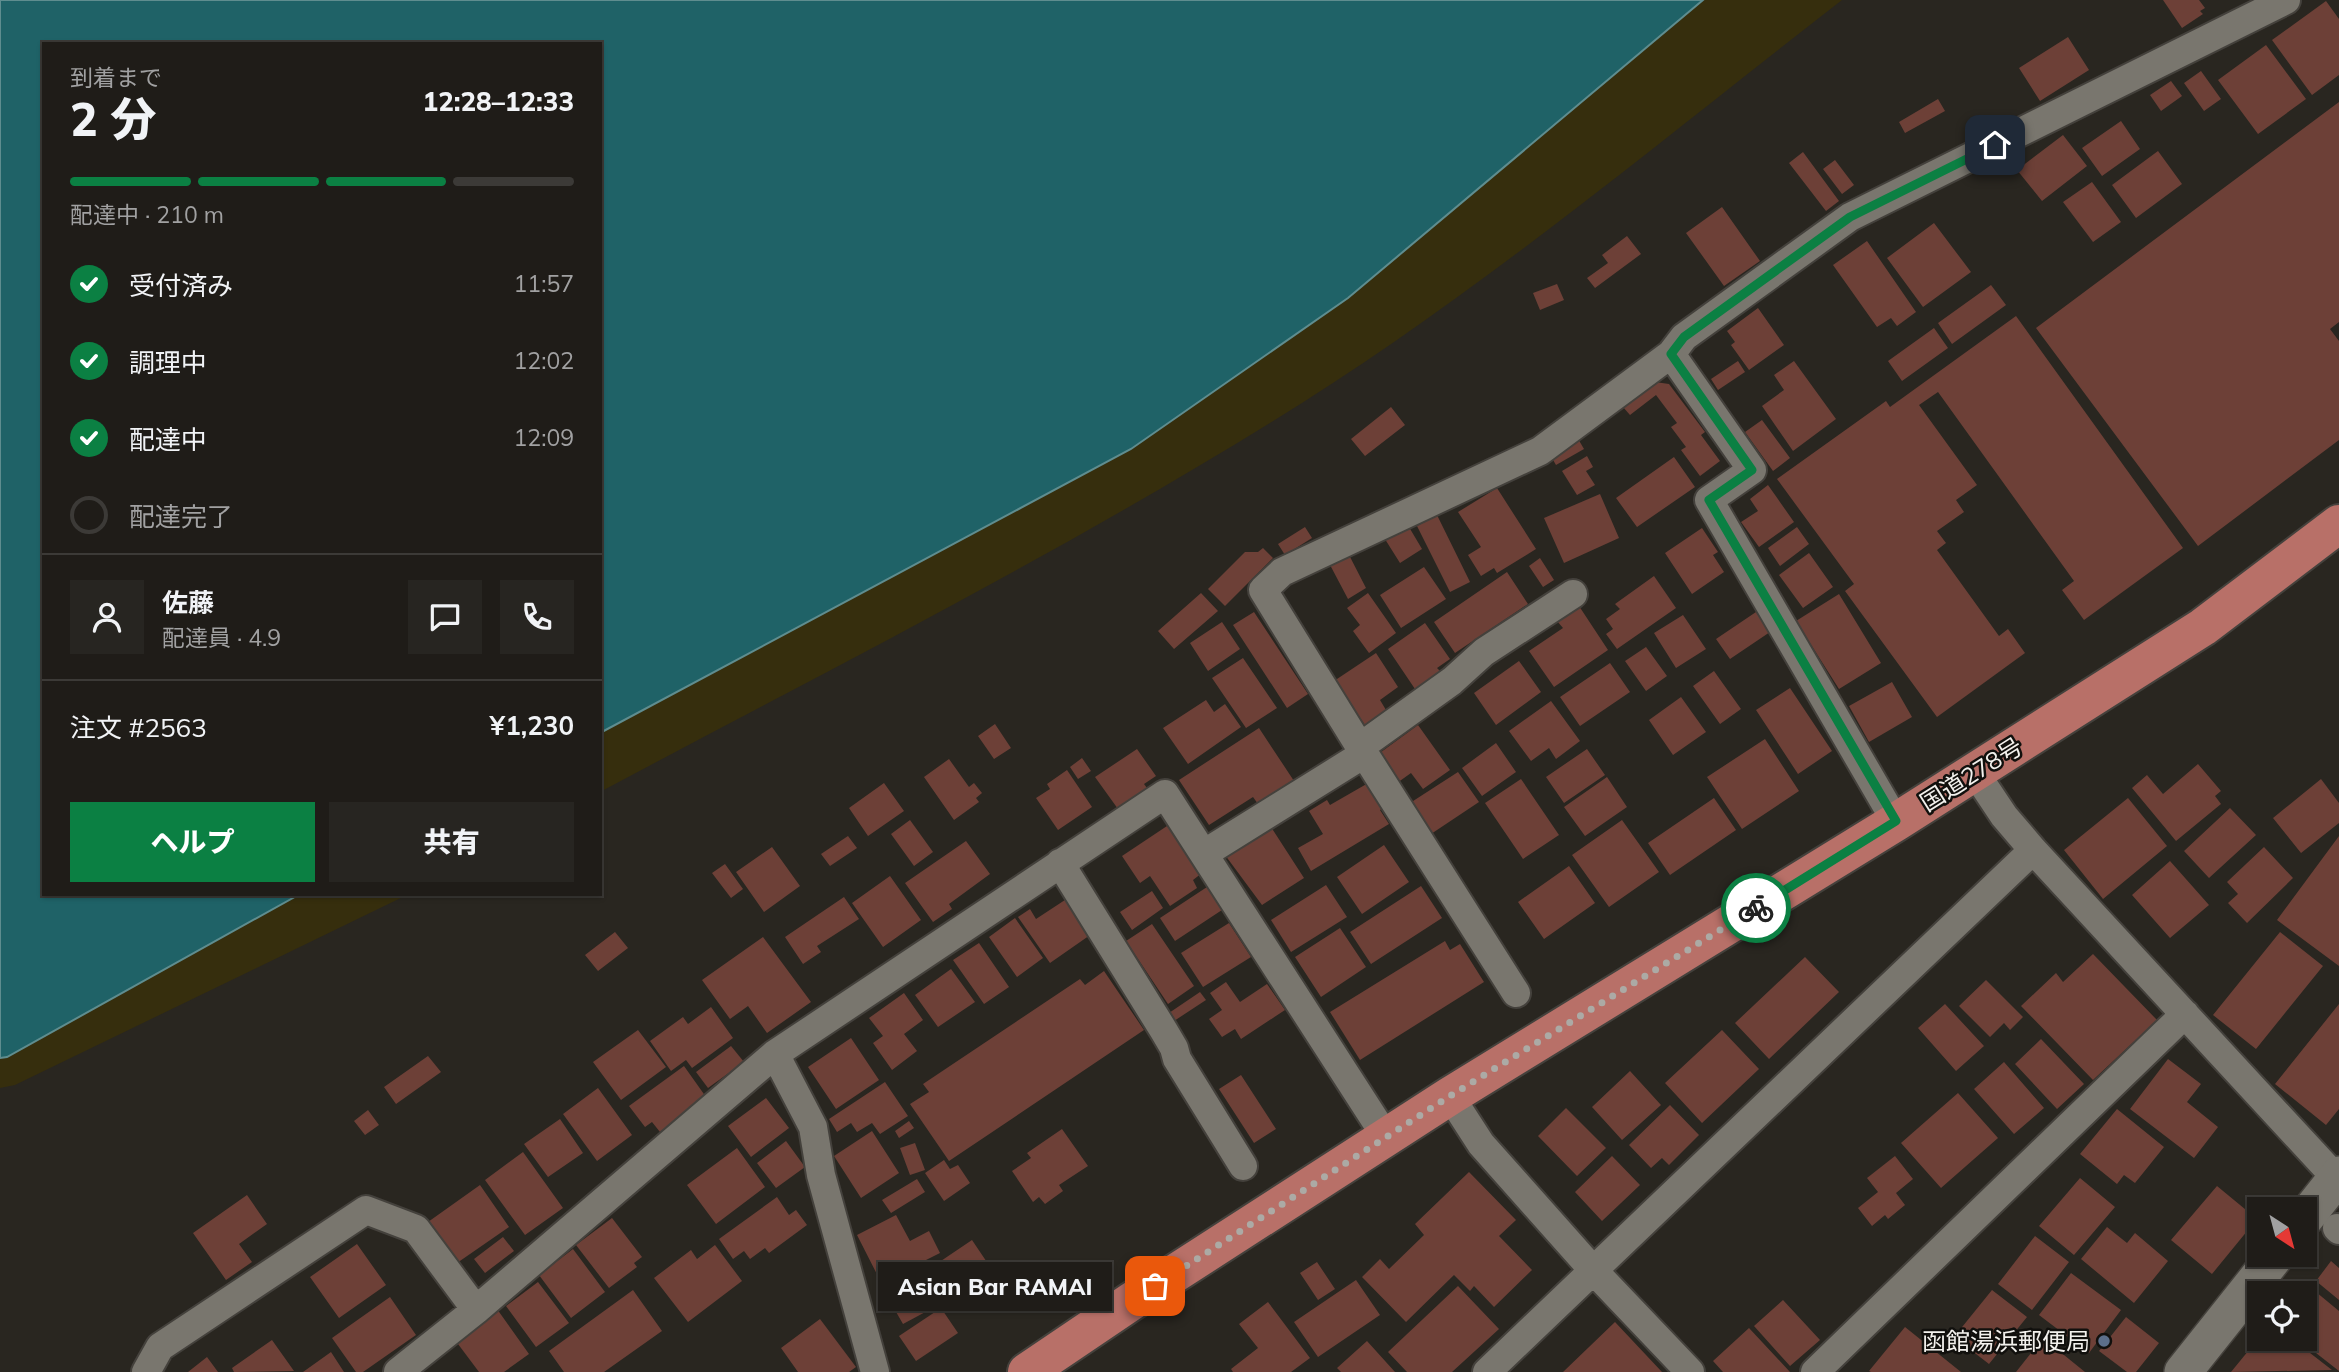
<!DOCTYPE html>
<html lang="ja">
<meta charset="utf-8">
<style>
:root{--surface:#1f1c18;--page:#272521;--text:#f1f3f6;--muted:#a1a1a2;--line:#3c3a37;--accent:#0b8043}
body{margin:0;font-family:Mulish,"Noto Sans JP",sans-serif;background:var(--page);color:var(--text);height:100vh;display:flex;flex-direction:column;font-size:26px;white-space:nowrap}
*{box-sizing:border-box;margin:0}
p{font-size:23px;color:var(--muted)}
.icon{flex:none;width:38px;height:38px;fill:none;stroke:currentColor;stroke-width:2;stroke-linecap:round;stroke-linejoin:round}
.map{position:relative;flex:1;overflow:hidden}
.side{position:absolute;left:42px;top:42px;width:560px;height:854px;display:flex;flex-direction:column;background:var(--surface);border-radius:0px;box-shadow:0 2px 5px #0004,0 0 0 2px var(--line)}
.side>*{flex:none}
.needle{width:46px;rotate:144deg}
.fabs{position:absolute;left:2247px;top:1197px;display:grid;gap:14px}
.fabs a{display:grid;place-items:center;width:70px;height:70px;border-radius:0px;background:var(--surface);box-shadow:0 2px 5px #0004,0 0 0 2px var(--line);font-size:35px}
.pin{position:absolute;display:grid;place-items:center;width:60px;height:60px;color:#fff;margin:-30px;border-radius:14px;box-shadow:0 4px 10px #0006}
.courier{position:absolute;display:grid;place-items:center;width:70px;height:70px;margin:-35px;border:5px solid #0b8043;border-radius:50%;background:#fff;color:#222;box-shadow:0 2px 9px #0007}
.bubble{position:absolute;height:49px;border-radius:0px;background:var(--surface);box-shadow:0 2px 5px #0004,0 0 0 2px var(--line);font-size:23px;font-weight:800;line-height:49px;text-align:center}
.summary em{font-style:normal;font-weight:800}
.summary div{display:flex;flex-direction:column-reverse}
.summary{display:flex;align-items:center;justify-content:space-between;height:119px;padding:0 28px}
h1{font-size:46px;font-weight:800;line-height:52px}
.bar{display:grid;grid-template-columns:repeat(4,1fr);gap:10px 7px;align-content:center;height:84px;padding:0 28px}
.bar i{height:9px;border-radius:5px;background:var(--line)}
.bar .on{background:var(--accent)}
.bar p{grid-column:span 4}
.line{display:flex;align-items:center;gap:18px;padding:0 28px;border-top:2px solid var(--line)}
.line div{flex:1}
.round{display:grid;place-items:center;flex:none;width:74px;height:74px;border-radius:0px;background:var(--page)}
ol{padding:0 28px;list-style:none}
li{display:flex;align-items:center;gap:21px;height:77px}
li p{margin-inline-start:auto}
li .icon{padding:7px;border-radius:50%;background:var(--accent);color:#fff;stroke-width:4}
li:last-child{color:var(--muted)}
li i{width:38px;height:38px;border:4px solid var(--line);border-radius:50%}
.action{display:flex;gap:14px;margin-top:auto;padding:14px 28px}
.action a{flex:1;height:80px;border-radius:0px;background:var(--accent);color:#fff;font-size:28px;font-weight:800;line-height:80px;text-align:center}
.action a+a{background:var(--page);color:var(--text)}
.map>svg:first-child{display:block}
</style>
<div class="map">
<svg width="2339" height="1372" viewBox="0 0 2339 1372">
<rect width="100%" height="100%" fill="#292620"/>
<path fill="#362e0d" d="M1703,0H1842C1655,145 1472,299 1270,423C1053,557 825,672 600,792V733L1132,449L1348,298Z
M300,894H409L15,1085L0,1088V1058L7,1057Z"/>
<path fill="#1f6267" stroke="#5f8d8f" stroke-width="2" d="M0,0H1703L1348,298L1131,449L600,733V44H44V894H300L7,1057L0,1058Z"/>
<path fill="#6d4037" d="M2163,0H2199L2205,8L2200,11L2203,14L2182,28Z
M2326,1L2339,19V75L2312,95L2272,40Z
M2068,37L2089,70L2040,101L2019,68Z
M2266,45L2306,99L2258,134L2218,80Z
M2201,71L2221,99L2204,111L2184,83Z
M2171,81L2182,96L2161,111L2150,95Z
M1938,99L1945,111L1905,133L1899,122Z
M2339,102V322L2330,329L2339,341V440L2198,546L2036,328Z
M2121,121L2140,149L2102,176L2082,148Z
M2063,135L2087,166L2042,201L2017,170Z
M2158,151L2182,184L2136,218L2112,185Z
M1803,152L1839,201L1826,211L1789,163Z
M1835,160L1854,185L1842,194L1823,169Z
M2092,182L2121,222L2093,242L2063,202Z
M1722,207L1760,261L1724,286L1686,233Z
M1934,223L1971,272L1923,307L1887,258Z
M1627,236L1641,254L1595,288L1587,278L1608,263L1602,255Z
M1867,241L1916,312L1897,326L1891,318L1877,327L1833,265Z
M1557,284L1564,300L1540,310L1533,293Z
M1991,285L2006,305L1952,344L1938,323Z
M1758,308L1784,345L1749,370L1731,345L1735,342L1727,331Z
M2016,316L2183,548L2084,620L2062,590L2074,581L1938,392L1919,405L1977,485L1956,500L1964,512L1937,531L1946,543L1937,550L1999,636L2008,629L2025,653L1937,717L1845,591L1854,584L1777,479L1886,401L1890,407Z
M1934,328L1948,348L1902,381L1888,361Z
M1738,361L1745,372L1718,390L1711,379Z
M1794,361L1836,419L1793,451L1762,406L1784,390L1774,375Z
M1655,382L1669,384L1705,432L1701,435L1720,461L1700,476L1681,450L1686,447L1671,427L1677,423L1656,395L1630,415L1623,407Z
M1391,407L1405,425L1365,456L1351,439Z
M1762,420L1790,458L1773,471L1745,432Z
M1577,437L1584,449L1556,465L1549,453Z
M1587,456L1593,467L1586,471L1595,485L1577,495L1562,471Z
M1674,457L1695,487L1637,527L1616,498Z
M1768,485L1794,522L1759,547L1741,522L1758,511L1750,499Z
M1497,488L1536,549L1497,573L1494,568L1481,576L1468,555L1481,547L1458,512Z
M1600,494L1619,538L1564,563L1544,518Z
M1437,515L1470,582L1450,592L1417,526Z
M1406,522L1422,549L1400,563L1383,536Z
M1305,527L1312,538L1285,555L1278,544Z
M1797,527L1809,544L1780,566L1768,548Z
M1702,528L1718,552L1713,555L1724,572L1692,594L1665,553Z
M1263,548L1273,558L1225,606L1208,589L1245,552H1258Z
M1348,553L1366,588L1348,599L1329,563Z
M1809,553L1833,587L1803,608L1779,575Z
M1540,558L1554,580L1543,587L1529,566Z
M1424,567L1446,599L1401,628L1380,595Z
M1507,572L1528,604L1455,653L1434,622Z
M1654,576L1676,608L1617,649L1606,634L1613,629L1606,619L1620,609L1615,604Z
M1201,593L1218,611L1174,649L1158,631Z
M1368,593L1396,633L1369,653L1353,631L1360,625L1347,608Z
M1839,594L1881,663L1839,689L1796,621Z
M1579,606L1608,650L1554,687L1529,651L1563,628L1557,621Z
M1254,612L1308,694L1287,708L1233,625Z
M1756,612L1770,632L1730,659L1716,639Z
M1683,615L1706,649L1676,668L1654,633Z
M1222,622L1240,649L1208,671L1190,643Z
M1425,623L1450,659L1437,668L1441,672L1415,689L1388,649Z
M1646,647L1667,676L1646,691L1625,661Z
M1376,653L1398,687L1380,700L1386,710L1365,725L1334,681Z
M1243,658L1277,708L1246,728L1212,678Z
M1519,661L1541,692L1496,725L1474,693Z
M1610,663L1630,692L1580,726L1560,697Z
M1714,671L1741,709L1720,724L1693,686Z
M1892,682L1912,717L1869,742L1849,706Z
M1790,688L1832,751L1798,774L1756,710Z
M1681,697L1706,732L1673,755L1649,720Z
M1206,700L1214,712L1225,704L1241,727L1188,764L1163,728Z
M1551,701L1580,741L1556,759L1549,748L1531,761L1509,731Z
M995,724L1011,748L994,759L978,736Z
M1418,725L1450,770L1423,789L1411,773L1397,783L1377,755Z
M1259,728L1294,781L1258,804L1253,797L1209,825L1179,780Z
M1765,739L1799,791L1742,829L1707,777Z
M1496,743L1516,772L1482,796L1462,768Z
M1137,749L1156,776L1144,784L1147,788L1118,809L1095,777Z
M1587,749L1605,775L1564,803L1546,777Z
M1082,758L1091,771L1078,779L1070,767Z
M949,759L969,787L974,783L982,793L976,798L979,802L954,820L924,777Z
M2198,764L2221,791L2215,796L2221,804L2176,841L2132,788L2147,775L2163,794Z
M1067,770L1092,807L1058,830L1036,798L1050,789L1047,784Z
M1458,772L1479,802L1431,834L1410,803Z
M1607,777L1627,807L1585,836L1564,807Z
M1521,779L1559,835L1523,859L1485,803Z
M2321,779L2339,803V823L2301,853L2273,818Z
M1370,782L1385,807L1380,810L1389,824L1311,871L1298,848L1323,834L1309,811L1327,800L1330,805Z
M884,783L904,811L868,836L849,808Z
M1714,798L1736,830L1670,875L1648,843Z
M2128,798L2167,846L2103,899L2064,850Z
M2230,808L2256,835L2209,878L2184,851Z
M910,820L933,852L914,866L891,834Z
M1622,820L1659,872L1609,907L1572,855Z
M1170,824L1202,873L1193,880L1197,888L1170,906L1150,876L1140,883L1122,856Z
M1271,827L1304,878L1262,905L1225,855Z
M848,836L857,848L830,866L821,854Z
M2339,836V966L2277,920Z
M966,841L990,874L949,904L952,909L933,922L905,883Z
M1384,845L1409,882L1362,914L1337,877Z
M772,847L800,886L764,912L736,872Z
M2264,847L2293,878L2247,923L2228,903L2238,894L2227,882Z
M2170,861L2209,905L2170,938L2132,895Z
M725,864L743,889L731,898L712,873Z
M1569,866L1595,903L1544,939L1518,902Z
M890,876L921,920L883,947L852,903Z
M1326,885L1347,917L1291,952L1271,920Z
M1421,886L1442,918L1371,964L1350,932Z
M1207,887L1222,910L1175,941L1160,918Z
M1152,891L1163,908L1132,930L1120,912Z
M844,897L859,919L817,946L821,952L803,964L785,937Z
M1068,898L1093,933L1050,963L1018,917L1030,909L1036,919Z
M1015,918L1043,958L1017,977L989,937Z
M1229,923L1251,957L1203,987L1181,953Z
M1152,924L1194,986L1168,1004L1126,941Z
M1340,928L1366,967L1321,997L1295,957Z
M615,932L628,948L598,971L585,955Z
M2280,932L2323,966L2256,1049L2213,1015Z
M763,937L811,1002L767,1033L748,1006L730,1019L702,980Z
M1445,941L1450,950L1460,944L1484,982L1360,1060L1330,1012Z
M979,943L1009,987L984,1004L953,960Z
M2093,954L2157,1020L2093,1080L2021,1006L2056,973L2063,982Z
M1805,957L1839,992L1769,1059L1735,1023Z
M951,969L975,1002L938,1027L915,995Z
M1104,971L1144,1030L949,1161L910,1104L929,1092L923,1084L1080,979L1085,985Z
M1986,980L2023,1017L2010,1030L2004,1023L1990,1037L1959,1006Z
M1226,982L1240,1002L1267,984L1285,1010L1241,1039L1235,1029L1222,1037L1209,1019L1222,1010L1210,993Z
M1200,992L1206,1000L1171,1023L1166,1015Z
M904,993L923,1020L904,1034L917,1051L892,1070L873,1043L883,1036L869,1018Z
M1945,1004L1984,1046L1956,1071L1918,1028Z
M2339,1004V1109L2326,1125L2275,1084Z
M711,1007L733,1038L692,1068L686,1060L671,1071L650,1041L683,1017L688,1024Z
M638,1030L666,1067L621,1100L593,1062Z
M1722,1030L1759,1069L1702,1123L1665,1083Z
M851,1038L879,1080L836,1109L808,1067Z
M2041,1039L2084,1084L2057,1109L2015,1064Z
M731,1046L744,1062L708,1088L696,1072Z
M428,1056L441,1072L396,1104L384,1087Z
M2168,1059L2201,1084L2187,1102L2218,1127L2194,1158L2130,1109Z
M2004,1062L2044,1108L2014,1134L1974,1089Z
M684,1066L706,1097L660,1132L652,1122L645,1127L629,1106Z
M1630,1071L1661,1105L1622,1140L1592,1107Z
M1241,1075L1276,1129L1254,1143L1219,1089Z
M885,1082L908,1116L880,1134L872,1123L857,1132L851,1123L837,1132L829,1119Z
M598,1088L632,1135L597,1161L563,1114Z
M1958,1093L1998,1138L1941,1188L1901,1143Z
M766,1098L789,1128L751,1157L728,1126Z
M1670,1105L1699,1135L1669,1165L1662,1158L1651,1168L1629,1145Z
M1566,1108L1606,1148L1577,1176L1538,1136Z
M2117,1109L2164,1147L2135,1183L2124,1175L2117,1184L2080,1154Z
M368,1110L379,1125L365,1135L354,1121Z
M560,1119L583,1153L548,1177L524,1144Z
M909,1121L914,1128L899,1138L895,1131Z
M1062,1129L1088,1166L1059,1185L1063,1191L1045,1204L1039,1197L1033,1202L1012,1171L1031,1158L1027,1153Z
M872,1131L899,1173L861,1198L834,1156Z
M786,1141L805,1167L776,1188L757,1163Z
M915,1143L925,1170L910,1175L900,1148Z
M737,1148L765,1187L716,1224L687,1185Z
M523,1152L563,1208L525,1235L485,1180Z
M1612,1156L1640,1185L1602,1221L1575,1192Z
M1895,1156L1913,1179L1896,1193L1905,1205L1888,1219L1885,1215L1872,1226L1858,1208L1878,1192L1867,1178Z
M944,1160L950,1169L958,1165L970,1183L944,1201L925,1173Z
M1469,1172L1516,1220L1499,1236L1532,1270L1494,1307L1474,1286L1470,1291L1454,1275L1406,1322L1362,1277L1380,1259L1389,1269L1424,1235L1415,1224Z
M2080,1178L2115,1207L2074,1255L2039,1226Z
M917,1179L925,1192L891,1213L882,1200Z
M480,1185L509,1227L457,1263L428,1222Z
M2217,1186L2257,1219L2212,1274L2171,1240Z
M247,1195L267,1224L239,1244L252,1262L226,1280L193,1233Z
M777,1197L789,1215L796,1210L807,1225L769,1253L765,1248L750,1259L744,1251L733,1259L719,1239Z
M896,1215L910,1241L929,1231L940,1253L910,1268L914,1276L885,1290L857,1235Z
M612,1218L642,1257L634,1263L637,1267L609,1288L576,1245Z
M2107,1227L2127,1243L2135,1233L2168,1261L2134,1303L2081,1259Z
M2035,1236L2069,1262L2032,1310L1998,1284Z
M503,1237L514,1251L485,1273L474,1259Z
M972,1240L1003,1286L963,1313L932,1267Z
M357,1244L386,1285L339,1318L310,1277Z
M715,1245L742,1281L688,1322L654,1278L691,1250L697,1259Z
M573,1249L605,1292L571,1318L539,1275Z
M2331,1261L2339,1268V1300L2316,1281Z
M1317,1262L1335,1289L1318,1300L1300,1273Z
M2071,1273L2121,1310L2089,1353L2039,1315Z
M929,1275L944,1302L903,1324L888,1298Z
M1356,1280L1380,1315L1318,1357L1294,1322Z
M538,1282L569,1323L536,1347L506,1306Z
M1458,1286L1499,1329L1452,1372H1407L1388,1352Z
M2310,1287L2339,1311V1371L2302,1342L2313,1328L2305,1322V1293Z
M633,1290L662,1331L604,1372H564L549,1351Z
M1992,1290L2027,1317L1989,1364L1954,1337Z
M390,1297L416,1335L363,1372H356L332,1338Z
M1783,1300L1820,1340L1790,1366L1754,1326Z
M1268,1302L1310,1358L1291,1372H1233L1231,1369L1258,1348L1239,1324Z
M941,1308L958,1333L916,1361L899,1336Z
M497,1309L529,1354L504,1372H479L455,1340Z
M2126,1317L2159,1343L2136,1372H2127L2099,1351Z
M820,1319L856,1367L849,1372H798L781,1348Z
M1615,1322L1662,1372H1563Z
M1905,1327L1961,1372H1871L1869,1371Z
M1749,1328L1790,1372H1723L1713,1361Z
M2043,1338L2085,1372H2016Z
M2258,1339H2292L2332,1370L2231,1372Z
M272,1340L294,1371L234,1372L232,1368Z
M1367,1341L1395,1372H1341L1337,1368Z
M331,1352L344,1372H303Z
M207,1357L218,1372H188Z"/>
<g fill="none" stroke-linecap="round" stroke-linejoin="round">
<g stroke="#44413c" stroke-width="32">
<path id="minor" d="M1360,747L1452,681L1484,652L1573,594
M1974,771L2004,816L2033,850L2336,1178
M1896,822L1709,500L1752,470L1671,354L1684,337L1850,217L2286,0
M1205,853L1364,754
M1060,863L1164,1031L1174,1048L1177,1059L1243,1166
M1516,993L1360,747L1263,590L1282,572L1540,451L1671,354
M775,1054L813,1127L821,1175L875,1372
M1450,1096L1481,1144L1593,1270L1690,1372
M2337,1228L2339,1230
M146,1372L160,1347L366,1210L416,1229L476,1310L775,1054L1165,794L1386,1137
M398,1372L476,1310
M1487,1372L2033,850
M1815,1372L2185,1014"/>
</g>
<g stroke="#44413c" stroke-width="40">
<path id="tertiary" d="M2305,1218L2339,1175
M2183,1372L2276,1255"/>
</g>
<g stroke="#44413c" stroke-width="42">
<path id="trunk" d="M1027,1372L1132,1301L1450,1096L1896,822L2203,627L2339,524"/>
</g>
<use href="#minor" stroke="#79766e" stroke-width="28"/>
<use href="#tertiary" stroke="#79766e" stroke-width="37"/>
<use href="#trunk" stroke="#b87068" stroke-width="38"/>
</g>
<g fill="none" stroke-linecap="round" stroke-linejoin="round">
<path stroke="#acaaa5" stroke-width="7" stroke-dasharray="0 12.6" d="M1155,1286L1450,1096L1756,908"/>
<path stroke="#0b8043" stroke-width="9" d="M1756,908L1896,821L1709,500L1752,470L1671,354L1684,337L1850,217L1995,145"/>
</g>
<circle fill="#5c6f8a" stroke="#11100d" stroke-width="2.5" cx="2104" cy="1341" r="7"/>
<g text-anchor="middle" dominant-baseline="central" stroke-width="5" stroke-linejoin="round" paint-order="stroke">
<g font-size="24" fill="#f3f1ed" stroke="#11100d">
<text transform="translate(1971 774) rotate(-32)">国道278号</text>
</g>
<g font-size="24" fill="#f3f1ed" stroke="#11100d" text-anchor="end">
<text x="2090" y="1341">函館湯浜郵便局</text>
</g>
</g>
</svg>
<div class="fabs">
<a><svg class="needle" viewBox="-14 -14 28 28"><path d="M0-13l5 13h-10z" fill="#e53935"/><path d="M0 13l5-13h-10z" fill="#a1a1a2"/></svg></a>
<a><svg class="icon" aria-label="locate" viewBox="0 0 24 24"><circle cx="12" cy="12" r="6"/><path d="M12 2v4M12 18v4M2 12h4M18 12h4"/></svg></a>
</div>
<div class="pin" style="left:1155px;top:1286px;background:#ea580c"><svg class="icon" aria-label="bag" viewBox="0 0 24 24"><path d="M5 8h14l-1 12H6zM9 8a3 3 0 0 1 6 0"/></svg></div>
<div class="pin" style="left:1995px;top:145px;background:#1f2937"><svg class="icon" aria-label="home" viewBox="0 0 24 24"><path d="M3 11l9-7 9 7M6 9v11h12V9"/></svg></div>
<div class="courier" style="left:1756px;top:908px"><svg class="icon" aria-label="bike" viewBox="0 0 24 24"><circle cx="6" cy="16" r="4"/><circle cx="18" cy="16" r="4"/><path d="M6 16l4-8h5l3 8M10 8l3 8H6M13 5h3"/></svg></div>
<div class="bubble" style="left:878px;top:1262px;width:234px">Asian Bar RAMAI</div>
<section class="side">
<div class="summary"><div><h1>2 分</h1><p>到着まで</p></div><em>12:28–12:33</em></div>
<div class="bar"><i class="on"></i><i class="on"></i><i class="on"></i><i></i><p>配達中 · 210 m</p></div>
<ol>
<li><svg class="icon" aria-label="check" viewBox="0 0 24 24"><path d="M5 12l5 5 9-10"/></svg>受付済み<p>11:57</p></li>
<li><svg class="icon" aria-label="check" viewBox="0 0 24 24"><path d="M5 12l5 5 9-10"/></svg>調理中<p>12:02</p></li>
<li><svg class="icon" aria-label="check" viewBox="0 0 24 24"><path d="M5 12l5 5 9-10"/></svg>配達中<p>12:09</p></li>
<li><i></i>配達完了</li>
</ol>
<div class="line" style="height:126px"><a class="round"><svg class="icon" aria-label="person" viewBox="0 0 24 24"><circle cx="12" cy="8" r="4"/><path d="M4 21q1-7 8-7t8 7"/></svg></a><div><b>佐藤</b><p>配達員 · 4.9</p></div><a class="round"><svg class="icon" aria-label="chat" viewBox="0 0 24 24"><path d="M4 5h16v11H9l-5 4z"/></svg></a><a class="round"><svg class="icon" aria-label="phone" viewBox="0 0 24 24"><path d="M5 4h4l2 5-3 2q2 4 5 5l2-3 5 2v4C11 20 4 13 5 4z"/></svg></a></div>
<div class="line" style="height:91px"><div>注文 #2563</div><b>¥1,230</b></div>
<div class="action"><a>ヘルプ</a><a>共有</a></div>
</section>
</div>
